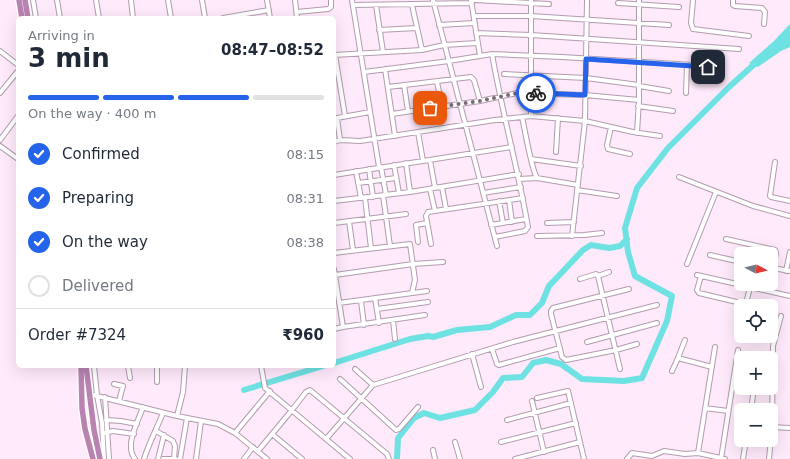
<!DOCTYPE html>
<meta charset="utf-8">
<style>
:root{--surface:#fff;--page:#f6f6f7;--text:#1f2937;--muted:#747a83;--line:#e0e1e3;--accent:#2563eb}
body{margin:0;font-family:"DejaVu Sans",sans-serif;background:var(--page);color:var(--text);height:100vh;display:flex;flex-direction:column;font-size:15px;white-space:nowrap}
*{box-sizing:border-box;margin:0}
p{font-size:13px;color:var(--muted)}
.icon{flex:none;width:22px;height:22px;fill:none;stroke:currentColor;stroke-width:2;stroke-linecap:round;stroke-linejoin:round}
.map{position:relative;flex:1;overflow:hidden}
.side{position:absolute;left:16px;top:16px;width:320px;height:352px;display:flex;flex-direction:column;background:var(--surface);border-radius:6px;box-shadow:0 4px 16px #0002}
.side>*{flex:none}
.needle{width:26px;rotate:97deg}
.controls{position:absolute;left:734px;top:247px;display:grid;gap:8px}
.controls a{display:grid;place-items:center;width:44px;height:44px;border-radius:6px;background:var(--surface);box-shadow:0 4px 16px #0002;font-size:20px}
.pin{position:absolute;display:grid;place-items:center;width:34px;height:34px;color:#fff;margin:-17px;border-radius:8px;box-shadow:0 2px 6px #0006}
.courier{position:absolute;display:grid;place-items:center;width:40px;height:40px;margin:-20px;border:3px solid #2563eb;border-radius:50%;background:#fff;color:#222;box-shadow:0 1px 5px #0007}
.summary em{font-style:normal;font-weight:700}
.summary div{display:flex;flex-direction:column-reverse}
.summary{display:flex;align-items:center;justify-content:space-between;height:68px;padding:0 12px}
h1{font-size:26px;font-weight:700;line-height:30px}
.bar{display:grid;grid-template-columns:repeat(4,1fr);gap:6px 4px;align-content:center;height:48px;padding:0 12px}
.bar i{height:5px;border-radius:3px;background:var(--line)}
.bar .on{background:var(--accent)}
.bar p{grid-column:span 4}
.line{display:flex;align-items:center;gap:10px;padding:0 12px;border-top:1px solid var(--line)}
.line div{flex:1}
ol{padding:0 12px;list-style:none}
li{display:flex;align-items:center;gap:12px;height:44px}
li p{margin-inline-start:auto}
li .icon{padding:4px;border-radius:50%;background:var(--accent);color:#fff;stroke-width:4}
li:last-child{color:var(--muted)}
li i{width:22px;height:22px;border:2px solid var(--line);border-radius:50%}
.map>svg:first-child{display:block}
</style>
<div class="map">
<svg width="790" height="459" viewBox="0 0 790 459">
<rect width="100%" height="100%" fill="#ffeafb"/>
<path fill="#6ee1e2" d="M789,25H790V47L781,51L758,67L749,63L774,41Z"/>
<g fill="none" stroke-linecap="round" stroke-linejoin="round">
<path stroke="#6ee1e2" stroke-width="6" d="M334,363L410,339L428,336L433,337L457,330L490,327L516,315H530L542,303L549,286L583,250L591,245L609,248L620,246L627,239
M244,390L323,366
M397,459L398,438L414,418L424,413L440,418L475,410L493,392L503,378L522,377L533,363L546,360L561,364L582,379L624,381L642,378L667,321L672,296L635,276L628,252L625,228L637,188L668,148L729,87L759,60"/>
<g stroke="#b29bae" stroke-width="6">
<path id="minor" d="M33,0L36,18
M57,0L60,18
M96,0L99,18
M131,0L133,18
M168,0L171,18
M202,0L205,18
M267,0L270,18
M295,0L297,18
M352,0L379,167
M433,0L497,246
M471,0L480,56
M475,0L549,4
M531,0V116L585,121L633,132L660,136
M693,0L691,23L693,29L749,36
M733,0V5L735,6L762,8L765,12L764,24
M618,3L679,7
M353,5L472,3
M376,5L383,52
M412,5L422,50
M297,12L328,9L331,7V0
M474,16H531L669,25
M223,18L269,10
M439,25L475,23
M379,30L417,28
M476,33L531,35L739,49
M0,51L18,65
M492,54C502,112 518,169 528,227L525,231L495,237
M334,55L422,50L444,45L477,43
M335,55L345,116
M385,69L395,136
M364,72L449,61L492,54L562,57L693,65L722,69
M504,74L586,78L639,85
M437,82L442,106
M404,85L408,111
M639,86L669,91
M388,87L471,77L474,80L480,101
M0,93L18,71
M686,93L687,65
M638,106L673,111
M392,114L480,101L517,93L585,95L639,100
M522,117C525,130 531,168 537,178L578,185
M611,127L607,145L608,149L630,154
M418,132L423,161
M637,133L639,100V0
M0,140L18,116
M340,140L337,118L370,112
M334,142L340,140L360,141L495,120L531,116
M0,146L18,159
M556,152L558,118
M531,159L581,166
M430,160L435,188
M775,162L770,196L771,197L790,201
M406,163L410,192
M394,165L399,193
M381,167L386,195
M369,169L373,197
M356,171L361,198
M334,175L512,147
M679,177L753,206L790,216
M519,179L537,178
M358,183L396,178
M442,187L446,209
M430,189L435,211
M577,190L617,196
M483,193L521,187
M383,195L390,246
M365,198L371,248
M509,200L512,222
M334,201L410,192L519,174
M499,201L503,223
M349,221L353,250
M334,223L406,214
M547,223L574,222
M491,225L526,219
M537,236L584,235L602,233
M572,236L585,121L587,0
M726,239L775,250L776,253L773,269
M418,242L416,225L427,223
M431,244L426,216L428,212L523,198
M334,253L410,244L415,280L412,293
M710,255L741,262
M687,264L716,192
M773,268L790,271
M334,269L343,327L334,329
M786,271L790,252
M609,272L598,276L620,369
M335,275L413,264L443,262
M697,275L790,296
M701,276L697,290L699,293L741,303H746L750,288
M580,279L596,274L598,276
M629,289L553,308L551,311V314L562,357L566,360L616,350L637,344
M375,298L379,323
M361,301L364,325
M339,303L427,291
M377,309L428,302
M393,320L395,339
M343,327L425,315
M587,342L657,323
M492,349L497,364L499,365L560,348
M472,354L481,387
M678,358L712,367
M759,358V354
M94,366L97,395L102,423L104,459
M128,366L130,378
M261,366L265,388L350,459
M355,369L373,385
M672,371L678,358L685,340
M340,379L396,430L399,429L418,407
M157,382V366
M114,384L123,386L119,401
M89,394L177,416L218,424L235,433L267,459
M105,397L109,459
M537,398L568,391L584,459
M532,401L544,452
M705,408L728,411
M751,410L754,388
M177,416L183,392L185,366
M106,420L121,421L137,424
M507,420L571,403
M771,427L790,428
M156,431L173,441L175,446L174,459
M104,433L113,431L134,434
M235,433L270,391
M272,434L302,459
M326,439L373,385L513,342L657,305
M455,442L460,459
M501,442L576,423
M433,450L435,459
M258,451L292,410L306,392L310,390L387,454L389,459
M698,453L715,347
M135,459C124,445 138,422 143,407
M144,459C149,443 157,428 163,413
M158,459L164,435
M163,459H176
M180,459L187,418
M196,459L201,421
M244,459L253,447
M515,459L580,442
M627,459L632,453L652,456L664,451L685,454L698,453L725,459
M721,459L738,350
M743,459L746,440
M769,459L772,427L773,346L781,316"/>
</g>
<g stroke="#fff" stroke-width="8">
<path id="highway" d="M19,0L22,18
M25,0L28,18
M81,366L82,408L85,429L93,459
M86,366L94,430L100,459"/>
</g>
<use href="#minor" stroke="#fff" stroke-width="4"/>
<use href="#highway" stroke="#b983b1" stroke-width="5.5"/>
</g>
<g fill="none" stroke-linecap="round" stroke-linejoin="round">
<path stroke="#796b76" stroke-width="4" stroke-dasharray="0 7.2" d="M430,108L480,101L517,93H536"/>
<path stroke="#2563eb" stroke-width="5" d="M536,93L585,95L586,59L708,67"/>
</g>
</svg>
<div class="controls">
<a><svg class="needle" viewBox="-14 -14 28 28"><path d="M0-13l5 13h-10z" fill="#e53935"/><path d="M0 13l5-13h-10z" fill="#747a83"/></svg></a>
<a><svg class="icon" aria-label="locate" viewBox="0 0 24 24"><circle cx="12" cy="12" r="6"/><path d="M12 2v4M12 18v4M2 12h4M18 12h4"/></svg></a>
<a>+</a>
<a>−</a>
</div>
<div class="pin" style="left:430px;top:108px;background:#ea580c"><svg class="icon" aria-label="bag" viewBox="0 0 24 24"><path d="M5 8h14l-1 12H6zM9 8a3 3 0 0 1 6 0"/></svg></div>
<div class="pin" style="left:708px;top:67px;background:#1f2937"><svg class="icon" aria-label="home" viewBox="0 0 24 24"><path d="M3 11l9-7 9 7M6 9v11h12V9"/></svg></div>
<div class="courier" style="left:536px;top:93px"><svg class="icon" aria-label="bike" viewBox="0 0 24 24"><circle cx="6" cy="16" r="4"/><circle cx="18" cy="16" r="4"/><path d="M6 16l4-8h5l3 8M10 8l3 8H6M13 5h3"/></svg></div>
<section class="side">
<div class="summary"><div><h1>3 min</h1><p>Arriving in</p></div><em>08:47–08:52</em></div>
<div class="bar"><i class="on"></i><i class="on"></i><i class="on"></i><i></i><p>On the way · 400 m</p></div>
<ol>
<li><svg class="icon" aria-label="check" viewBox="0 0 24 24"><path d="M5 12l5 5 9-10"/></svg>Confirmed<p>08:15</p></li>
<li><svg class="icon" aria-label="check" viewBox="0 0 24 24"><path d="M5 12l5 5 9-10"/></svg>Preparing<p>08:31</p></li>
<li><svg class="icon" aria-label="check" viewBox="0 0 24 24"><path d="M5 12l5 5 9-10"/></svg>On the way<p>08:38</p></li>
<li><i></i>Delivered</li>
</ol>
<div class="line" style="height:52px"><div>Order #7324</div><b>₹960</b></div>
</section>
</div>
